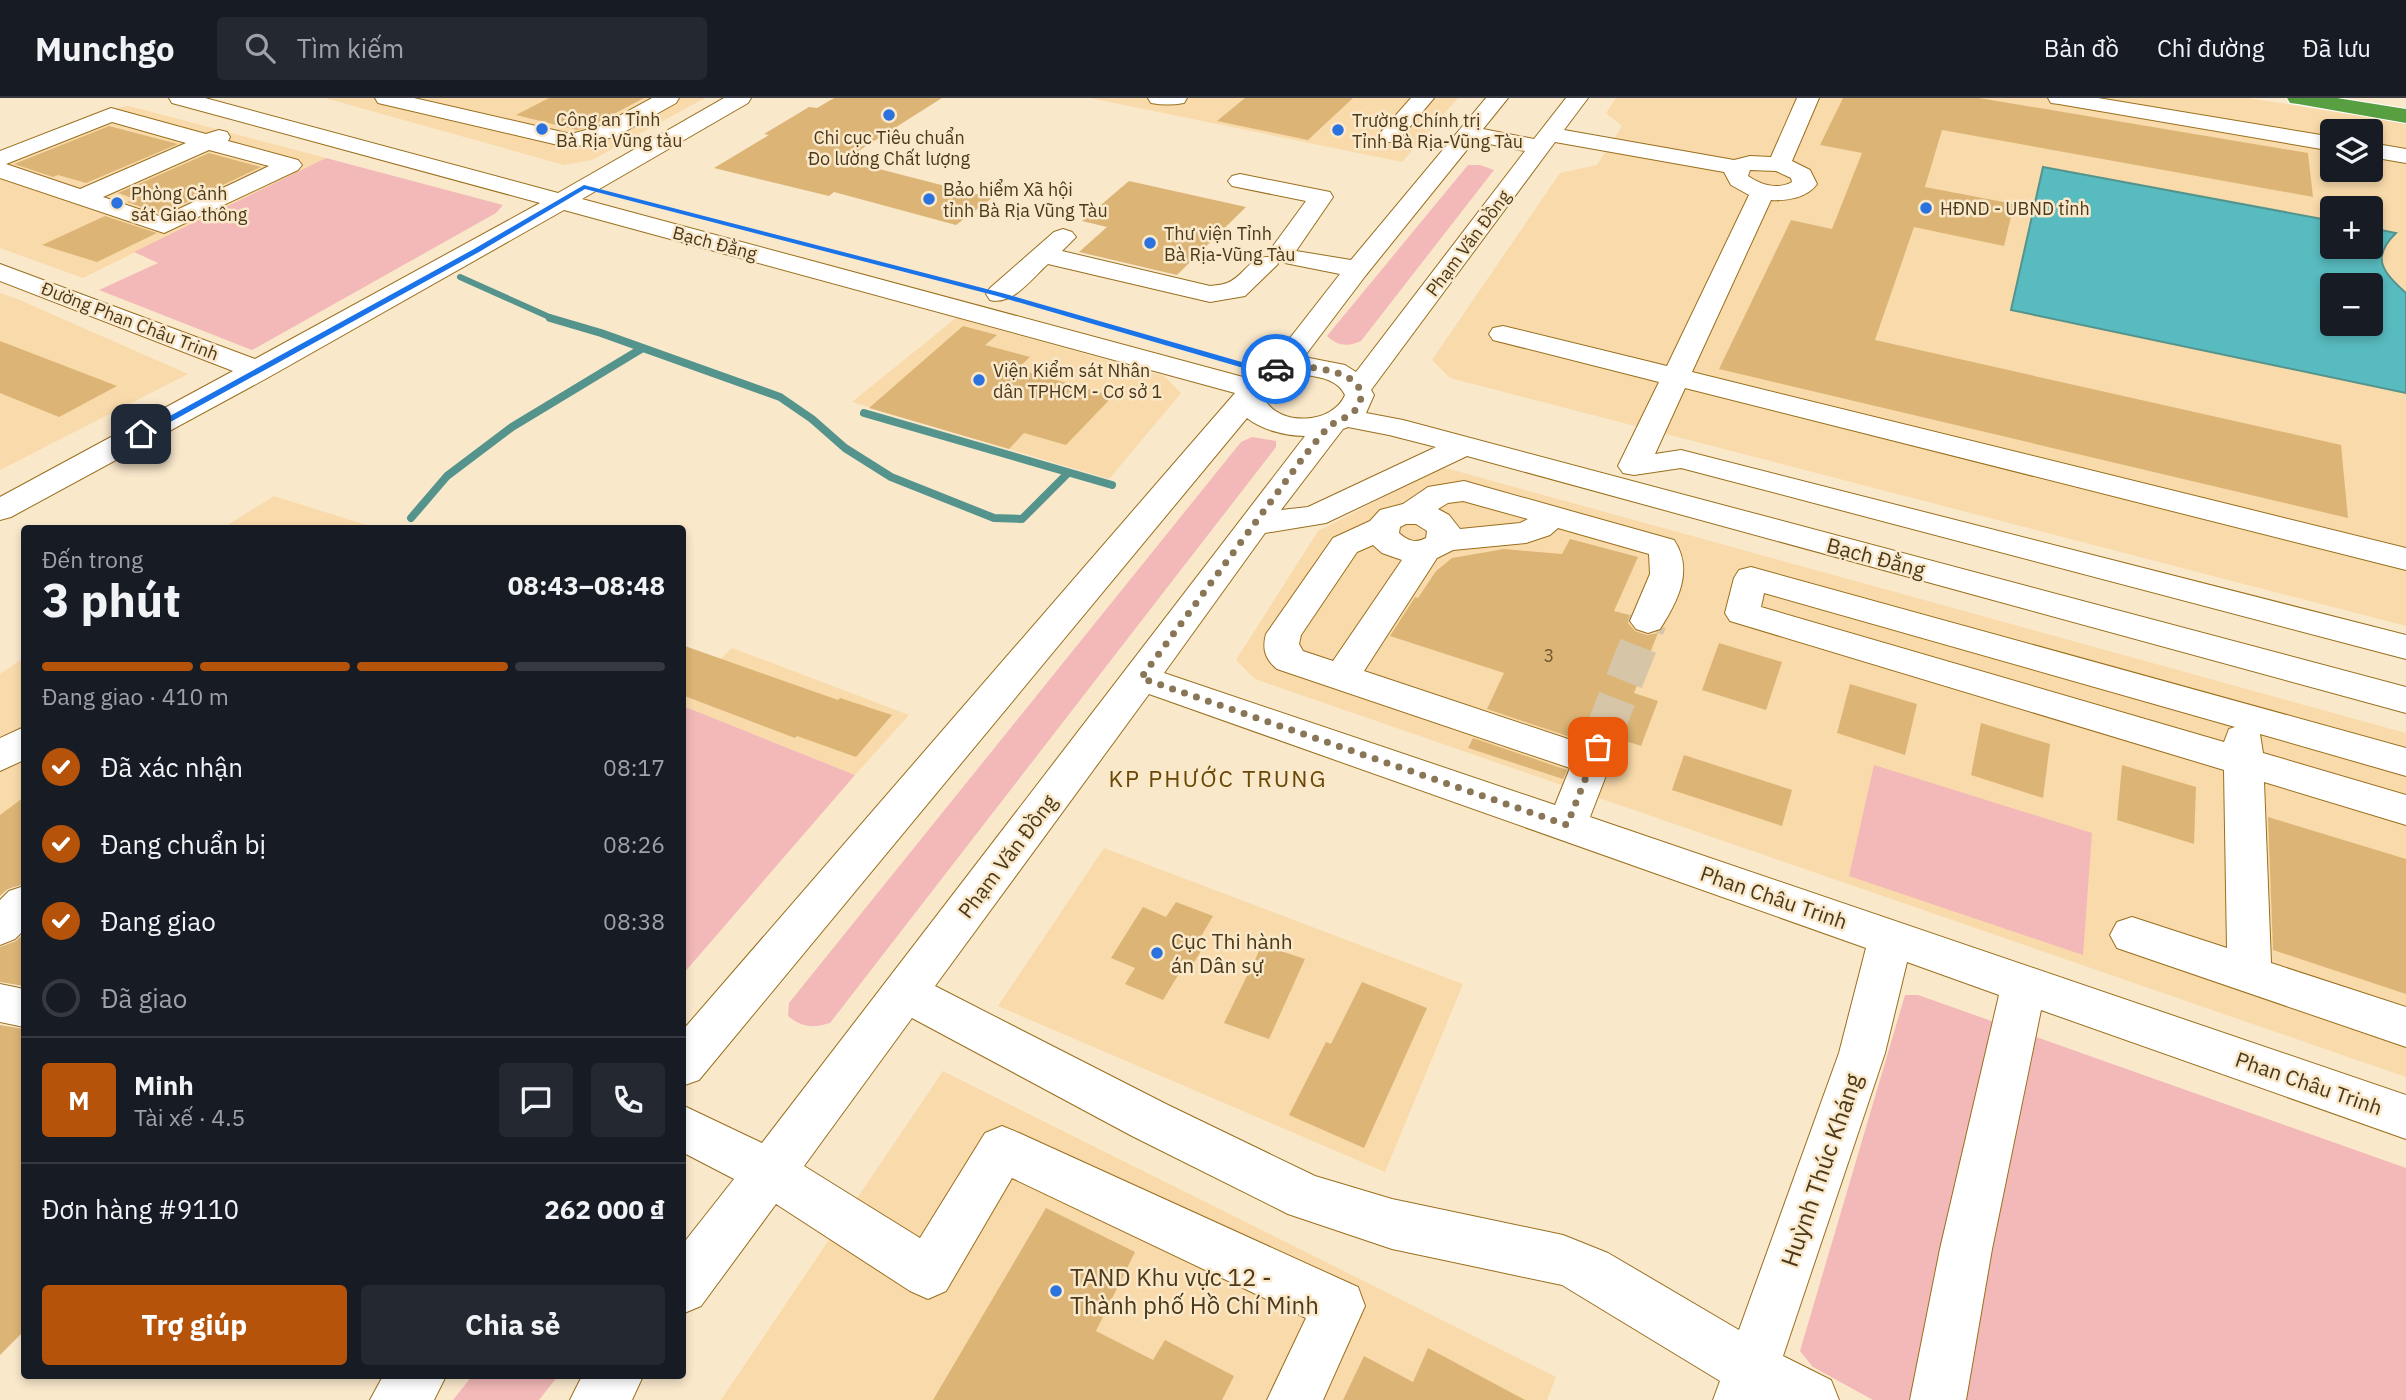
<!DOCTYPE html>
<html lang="vi">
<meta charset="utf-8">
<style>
:root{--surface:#171b24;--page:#242831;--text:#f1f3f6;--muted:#9ea1a6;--line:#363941;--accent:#b45309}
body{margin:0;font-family:"IBM Plex Sans",sans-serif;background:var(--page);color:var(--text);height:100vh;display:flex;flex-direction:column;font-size:26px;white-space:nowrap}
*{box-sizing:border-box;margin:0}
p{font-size:23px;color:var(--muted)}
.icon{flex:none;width:38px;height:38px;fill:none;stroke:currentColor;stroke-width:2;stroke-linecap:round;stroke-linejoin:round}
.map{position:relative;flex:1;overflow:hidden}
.drawer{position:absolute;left:21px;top:427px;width:665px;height:854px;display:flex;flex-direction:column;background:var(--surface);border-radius:7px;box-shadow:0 4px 10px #0003}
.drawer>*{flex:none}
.buttons{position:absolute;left:2320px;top:21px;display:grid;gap:14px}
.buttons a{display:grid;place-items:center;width:63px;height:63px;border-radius:7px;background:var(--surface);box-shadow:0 4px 10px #0003;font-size:35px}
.pin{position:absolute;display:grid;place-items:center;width:60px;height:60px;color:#fff;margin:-30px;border-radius:14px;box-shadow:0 4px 10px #0006}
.courier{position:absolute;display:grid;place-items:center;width:70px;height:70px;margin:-35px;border:5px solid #1a73e8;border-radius:50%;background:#fff;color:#222;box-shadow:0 2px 9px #0007}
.headline em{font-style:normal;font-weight:700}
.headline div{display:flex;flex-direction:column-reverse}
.headline{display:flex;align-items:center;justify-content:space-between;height:119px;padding:0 21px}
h1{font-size:46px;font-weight:700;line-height:52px}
.bar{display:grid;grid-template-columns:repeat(4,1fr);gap:10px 7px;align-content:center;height:84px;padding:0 21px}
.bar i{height:9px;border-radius:5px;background:var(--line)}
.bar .selected{background:var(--accent)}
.bar p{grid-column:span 4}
.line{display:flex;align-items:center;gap:18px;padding:0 21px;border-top:2px solid var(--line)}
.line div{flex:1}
.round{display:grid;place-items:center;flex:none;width:74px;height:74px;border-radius:7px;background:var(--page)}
ol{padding:0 21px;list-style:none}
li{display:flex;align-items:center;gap:21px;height:77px}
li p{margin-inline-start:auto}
li .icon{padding:7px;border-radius:50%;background:var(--accent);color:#fff;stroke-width:4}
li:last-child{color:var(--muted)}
li i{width:38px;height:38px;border:4px solid var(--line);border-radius:50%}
.button{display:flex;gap:14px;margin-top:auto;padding:14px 21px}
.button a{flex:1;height:80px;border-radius:7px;background:var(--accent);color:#fff;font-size:28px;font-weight:700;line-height:80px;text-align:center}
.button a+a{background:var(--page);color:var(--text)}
header{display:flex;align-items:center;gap:42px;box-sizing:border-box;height:98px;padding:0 35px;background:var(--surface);border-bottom:2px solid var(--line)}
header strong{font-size:33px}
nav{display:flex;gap:38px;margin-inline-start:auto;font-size:24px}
.search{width:490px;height:63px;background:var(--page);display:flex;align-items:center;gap:18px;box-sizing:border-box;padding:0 24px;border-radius:7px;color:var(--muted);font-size:26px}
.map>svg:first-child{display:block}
</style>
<header>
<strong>Munchgo</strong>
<div class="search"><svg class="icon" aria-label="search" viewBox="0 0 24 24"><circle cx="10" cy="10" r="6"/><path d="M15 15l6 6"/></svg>Tìm kiếm</div>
<nav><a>Bản đồ</a><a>Chỉ đường</a><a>Đã lưu</a></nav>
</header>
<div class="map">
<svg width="2406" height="1302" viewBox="0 0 2406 1302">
<rect width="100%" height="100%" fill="#fae8cb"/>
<path fill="#f9daaa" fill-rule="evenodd" d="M325,0H705L592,62L564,67Z
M1090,0H1458L1402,64Z
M1616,0H2248L2406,25V528L1450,280L1432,262L1560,75L1597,67L1622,28L1606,15ZM2333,33H2371V72H2333ZM2333,110H2371V149H2333ZM2333,187H2371V226H2333Z
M129,8L326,60L83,180L0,150V54L110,11Z
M0,195L15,200L188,276L0,372Z
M956,220L1164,278L1181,295L1109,381L852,304Z
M1442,369L2406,635V979L1255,581L1236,562L1318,433Z
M274,398L376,430H223Z
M732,550L909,617L855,677L683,608V597Z
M24,560V699L0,717V576Z
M1104,750L1463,886L1385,1074L998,908Z
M943,973L1556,1279L1547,1302H721Z"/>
<path fill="#f3b8b8" d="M326,60L503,107L496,115L252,252L99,192L158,165L134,154Z
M1468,67H1480L1494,72L1361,243C1348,249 1337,248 1327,238Z
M1252,339L1276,343V349L830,925C813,930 803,930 788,918L789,905L1241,344Z
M683,608L855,677L683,876Z
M1874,667L2092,735L2083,857L1849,778Z
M1905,897H1918L2406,1070V1302H1873L1813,1269L1800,1253Z
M472,1278H558L539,1302H453Z"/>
<path fill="#58bbbf" stroke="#54948d" stroke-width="2" fill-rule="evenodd" d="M2043,69L2333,123V149H2371V130L2396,135C2370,160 2383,174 2406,195V295L2011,212ZM2333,187H2371V226H2333Z"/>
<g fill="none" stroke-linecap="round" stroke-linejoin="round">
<path stroke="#54948d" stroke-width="6" d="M460,179L556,222"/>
<path stroke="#54948d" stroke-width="8" d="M550,220L601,235L780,299L812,321L845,350L891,379L994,420L1022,421L1068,375
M864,315L1112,387
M411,420L447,378L512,329L641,251"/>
</g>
<path fill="#dcb576" d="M549,0H644L591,28L577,32L516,17Z
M834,0H942L844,62L992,100L956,127L834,94L829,98L714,70L769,37L764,36L809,9L817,10Z
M1245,0H1353L1308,42L1217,23Z
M1843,0H1979L2308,55L2313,99L1942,32L1925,89L2014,106L2004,148L1914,129L1875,242L2341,347L2348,420L1719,271L1791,122L1832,131L1862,55L1820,47Z
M109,28L178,46L86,85L58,77L53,79L14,66Z
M209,55L261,69L162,116L127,104L135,101L118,95Z
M1129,83L1246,109L1177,177L1079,154L1107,129L1082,123Z
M105,118L157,135L97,164L42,147Z
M963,228L997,237L985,247L1030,259L1017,271L1113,298L1066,347L1024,335L1009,351L869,310Z
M0,243L117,288L59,319L0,295Z
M1570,441L1638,459L1614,513L1630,517L1628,525L1635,533L1647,537L1658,535L1634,595L1658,603L1641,648L1623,642L1624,635L1618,625L1604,619L1588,625L1579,642L1487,611L1504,575L1390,538L1415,499L1418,500L1436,473L1452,460L1504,451L1562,456Z
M1719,545L1782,564L1766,612L1702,592Z
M682,547L838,602L840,600L892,617L856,659L797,638L795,640L682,597Z
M1850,586L1917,606L1905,657L1837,635Z
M1981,625L2050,646L2043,700L1971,677Z
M1473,640L1567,672L1563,681L1468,650Z
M1684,657L1792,692L1782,728L1672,692Z
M2122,667L2196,689L2194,746L2117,722Z
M24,699V786L8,791L0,798V717Z
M2268,719L2406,761V896L2273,852Z
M1176,804L1213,818L1196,847L1203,850L1186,877L1180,874L1163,902L1125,886L1135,870L1111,860L1143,809L1166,819Z
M24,835V888L0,884V849L16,843Z
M1262,847L1305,861L1269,941L1224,925Z
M1362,884L1427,910L1364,1050L1289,1017L1326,944L1331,946Z
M0,927L24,931V1233L0,1257Z
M1046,1110L1135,1154L1096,1233L1153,1262L1165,1242L1234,1278L1222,1302H933Z
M1428,1250L1525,1302H1343L1364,1258L1413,1284Z"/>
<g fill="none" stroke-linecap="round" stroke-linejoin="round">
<path stroke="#d7c5a7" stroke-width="38" stroke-dasharray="38 19" stroke-linecap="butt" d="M1603,636L1648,523"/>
<g stroke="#9a6f1d" stroke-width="2">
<path id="minor" d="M169,0H205L558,95L724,0H751L748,5L582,101L1243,279L1251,271L1272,263L1340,176L1285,165L1281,160L1284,155L1277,153L1273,148L1306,103L1232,88L1228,83L1232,78L1240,76L1330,94L1333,99L1296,153L1351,162L1486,0H1508L1483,31L1534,41L1566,0H1588L1564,32L1734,62L1750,58L1771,59L1797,0H1819L1792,63L1810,72L1817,86C1807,100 1787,103 1771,102L1692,274L2406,450V472L1685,290L1655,356L1681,352L2406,537V561L1681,370L1634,377L1623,375L1618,368L1659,284L1493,242L1489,236L1493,230L1503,228L1667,268L1749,97L1731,87L1724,74L1555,44L1371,292L1374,297L1366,315L1403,322L2406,589V615L1467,358L1326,425L1265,435L1164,575L1555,707L1570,670L1277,571C1265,561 1262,551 1266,536L1333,440L1370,423L1380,412L1403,406L1428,389L1464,383L1674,442C1694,472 1678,503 1660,531L1648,535L1636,531L1630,523L1650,476L1649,456L1558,430L1550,437L1526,445L1453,452L1437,460L1364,573L1580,645L1590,626L1603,622L1616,626L1622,636L1590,719L2406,997V1041L2041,912L1992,1151L1966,1302H1910L1940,1151L1999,897L1907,864L1885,955L1783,1258L1831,1282L1839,1302H1713L1720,1283L1562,1187L1392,1151L1288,1116L1132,1038L912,920L804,1068L920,1140L985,1035L1002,1028L1019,1035L1358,1189L1365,1208L1323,1302H1267L1306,1220L1012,1080L946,1193L928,1201L910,1193L776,1106L701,1208L682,1216V1147L734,1081L682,1054V1007L762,1045L1305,338C1286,338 1262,332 1247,320L699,982L682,988V933L1235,295L564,112L269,279L11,419L0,422V399L233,273L0,183V166L255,261L540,105L172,5ZM1474,43L1525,53L1356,274L1345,267L1304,259L1366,177ZM1750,72L1776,73L1791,80L1792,84C1778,92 1761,87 1748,78ZM1300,276C1317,279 1337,280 1345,297C1333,326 1281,329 1265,302L1266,288L1283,278ZM1348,329L1389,337L1436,349L1308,409L1281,412L1343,331ZM1463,403L1528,421L1520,425L1460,431L1449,417L1438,411L1448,405ZM1406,426H1416L1427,433L1426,440C1415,446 1407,442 1399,435L1400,429ZM1373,447L1382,455L1402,462L1333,563L1303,553L1299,546L1301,537L1357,454ZM1149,596L1866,850L1839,955L1739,1232L1608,1155L1563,1137L1392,1101L1315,1078L1166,1006L935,888Z
M375,0H414L571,36L601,28L652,0H679L676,5L617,38L571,50L378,5Z
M1148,0H1187L1184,5C1173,7 1162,7 1151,5Z
M1411,0H1434L1397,44H1381L1378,39L1381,34Z
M2048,0H2098L2333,39V53L2059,6L2051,5Z
M111,10L206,36L219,32L227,34L230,39L228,43L298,62L302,67L298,72L164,135L0,80V53ZM112,24L186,45L80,91L6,66ZM209,52L269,68L162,119L103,99Z
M2371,45L2406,51V65L2371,59Z
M1063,131L1072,134L1076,139L1062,153L1210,188C1215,187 1222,187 1227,185C1246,178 1250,154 1274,160L1278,166L1245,198L1210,204L1048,166C1032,180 1013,208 990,202L986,196L990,190L1054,134Z
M1751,469L2406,650V678L2260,636L2263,655L2406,697V727L2264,684L2271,865L2406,909V949L2117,850L2110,837L2117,824L2132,819L2227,850L2224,672L1730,523L1725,515L1734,480L1739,472ZM1764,495L2235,629L2229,631L2224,644L1761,509Z
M24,629V662L0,673V640Z
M24,788V832L15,841L0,847V802L9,793Z
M0,886L24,891V929L0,924Z
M383,1278H446L434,1302H370Z
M582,1278H643L632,1302H570Z"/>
</g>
<g stroke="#fff" stroke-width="2">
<path id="highway" d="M2287,0H2337L2406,11V25L2298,6L2290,5Z"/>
</g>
<use href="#minor" fill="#fff" fill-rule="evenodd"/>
<use href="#highway" fill="#589f42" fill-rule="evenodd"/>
</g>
<path fill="#1a73e8" d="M584,87L1002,195L1266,271L1276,268L1280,271L1264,276L997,198L585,91L479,154L145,338L137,336L474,151Z"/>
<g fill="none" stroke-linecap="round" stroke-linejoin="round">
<path stroke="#897657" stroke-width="7" stroke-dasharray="0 12.6" d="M1276,271C1297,264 1380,272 1357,310C1350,320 1338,321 1330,328C1321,336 1313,348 1305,357L1141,580L1567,727L1598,649"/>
</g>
<g fill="#2a72de" stroke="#fae8cb" stroke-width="2.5">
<circle cx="889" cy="17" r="7"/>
<circle cx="542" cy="31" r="7"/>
<circle cx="1338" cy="32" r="7"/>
<circle cx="929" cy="101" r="7"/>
<circle cx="117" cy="105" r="7"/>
<circle cx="1926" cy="110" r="7"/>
<circle cx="1150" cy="145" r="7"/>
<circle cx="979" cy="282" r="7"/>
<circle cx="1157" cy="855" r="7"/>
<circle cx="1056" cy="1193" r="7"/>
</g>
<g text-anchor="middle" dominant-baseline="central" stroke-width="5" stroke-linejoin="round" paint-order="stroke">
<g font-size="18" fill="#4c3919" stroke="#fae8cb" text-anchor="start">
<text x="556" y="21">Công an Tỉnh<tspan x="556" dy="21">Bà Rịa Vũng tàu</tspan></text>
<text x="1352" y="22">Trường Chính trị<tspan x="1352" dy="21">Tỉnh Bà Rịa-Vũng Tàu</tspan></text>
<text x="889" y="39" text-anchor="middle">Chi cục Tiêu chuẩn<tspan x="889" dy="21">Đo lường Chất lượng</tspan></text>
<text x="943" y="91">Bảo hiểm Xã hội<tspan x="943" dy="21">tỉnh Bà Rịa Vũng Tàu</tspan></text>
<text x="131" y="95">Phòng Cảnh<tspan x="131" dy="21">sát Giao thông</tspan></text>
<text x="1940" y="110">HĐND - UBND tỉnh</text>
<text x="1164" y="135">Thư viện Tỉnh<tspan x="1164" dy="21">Bà Rịa-Vũng Tàu</tspan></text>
<text x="993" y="272">Viện Kiểm sát Nhân<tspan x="993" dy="21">dân TPHCM - Cơ sở 1</tspan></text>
</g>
<g font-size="18" fill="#4c3919" stroke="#fae8cb">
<text transform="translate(715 145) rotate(15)">Bạch Đằng</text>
<text transform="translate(1468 145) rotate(-53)">Phạm Văn Đồng</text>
<text transform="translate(130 223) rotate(21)">Đường Phan Châu Trinh</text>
</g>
<g font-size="18" fill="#705830">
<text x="1549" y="557">3</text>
</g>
<g font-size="21" fill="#4c3919" stroke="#fae8cb">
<text transform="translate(1876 459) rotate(15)">Bạch Đằng</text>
<text transform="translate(1007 758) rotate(-53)">Phạm Văn Đồng</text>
<text transform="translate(1774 799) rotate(19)">Phan Châu Trinh</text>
<text transform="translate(2309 985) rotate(19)">Phan Châu Trinh</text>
</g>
<g font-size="21" fill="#4c3919" stroke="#fae8cb" text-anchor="start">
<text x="1171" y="843">Cục Thi hành<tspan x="1171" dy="24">án Dân sự</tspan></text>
</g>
<g font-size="23" letter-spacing="2" fill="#684804" stroke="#fae8cb">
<text x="1218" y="680">KP PHƯỚC TRUNG</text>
</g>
<g font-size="24" fill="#4c3919" stroke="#fae8cb">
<text transform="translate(1821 1072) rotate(-71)">Huỳnh Thúc Kháng</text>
</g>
<g font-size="24" fill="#4c3919" stroke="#fae8cb" text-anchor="start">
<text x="1070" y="1179">TAND Khu vực 12 -<tspan x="1070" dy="28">Thành phố Hồ Chí Minh</tspan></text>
</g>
</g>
</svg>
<div class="buttons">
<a><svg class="icon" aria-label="layers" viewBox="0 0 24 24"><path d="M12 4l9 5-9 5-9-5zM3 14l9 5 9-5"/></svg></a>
<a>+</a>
<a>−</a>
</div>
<div class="pin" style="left:1598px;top:649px;background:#ea580c"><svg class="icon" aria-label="bag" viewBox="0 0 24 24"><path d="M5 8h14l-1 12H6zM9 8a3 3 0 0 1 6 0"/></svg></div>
<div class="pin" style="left:141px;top:336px;background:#1f2937"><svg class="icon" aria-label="home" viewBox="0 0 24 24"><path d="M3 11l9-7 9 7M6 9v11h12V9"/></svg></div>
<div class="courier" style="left:1276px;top:271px"><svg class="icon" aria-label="car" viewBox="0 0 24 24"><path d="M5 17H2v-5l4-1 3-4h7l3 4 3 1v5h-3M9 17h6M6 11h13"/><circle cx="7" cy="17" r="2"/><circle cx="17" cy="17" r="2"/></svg></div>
<section class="drawer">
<div class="headline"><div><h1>3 phút</h1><p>Đến trong</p></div><em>08:43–08:48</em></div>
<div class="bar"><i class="selected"></i><i class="selected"></i><i class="selected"></i><i></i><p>Đang giao · 410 m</p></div>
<ol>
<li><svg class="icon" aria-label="check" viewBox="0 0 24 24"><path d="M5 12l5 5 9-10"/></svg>Đã xác nhận<p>08:17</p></li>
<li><svg class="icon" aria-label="check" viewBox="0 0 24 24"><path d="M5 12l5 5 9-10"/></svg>Đang chuẩn bị<p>08:26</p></li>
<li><svg class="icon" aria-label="check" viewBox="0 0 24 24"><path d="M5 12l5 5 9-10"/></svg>Đang giao<p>08:38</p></li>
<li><i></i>Đã giao</li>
</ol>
<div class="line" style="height:126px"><b class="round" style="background:var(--accent);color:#fff">M</b><div><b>Minh</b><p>Tài xế · 4.5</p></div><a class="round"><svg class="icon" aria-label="chat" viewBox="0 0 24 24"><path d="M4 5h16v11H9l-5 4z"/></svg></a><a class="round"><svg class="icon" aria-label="phone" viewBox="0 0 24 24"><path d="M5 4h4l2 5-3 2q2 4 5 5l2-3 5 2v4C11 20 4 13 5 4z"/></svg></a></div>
<div class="line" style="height:91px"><div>Đơn hàng #9110</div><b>262 000 ₫</b></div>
<div class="button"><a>Trợ giúp</a><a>Chia sẻ</a></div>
</section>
</div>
